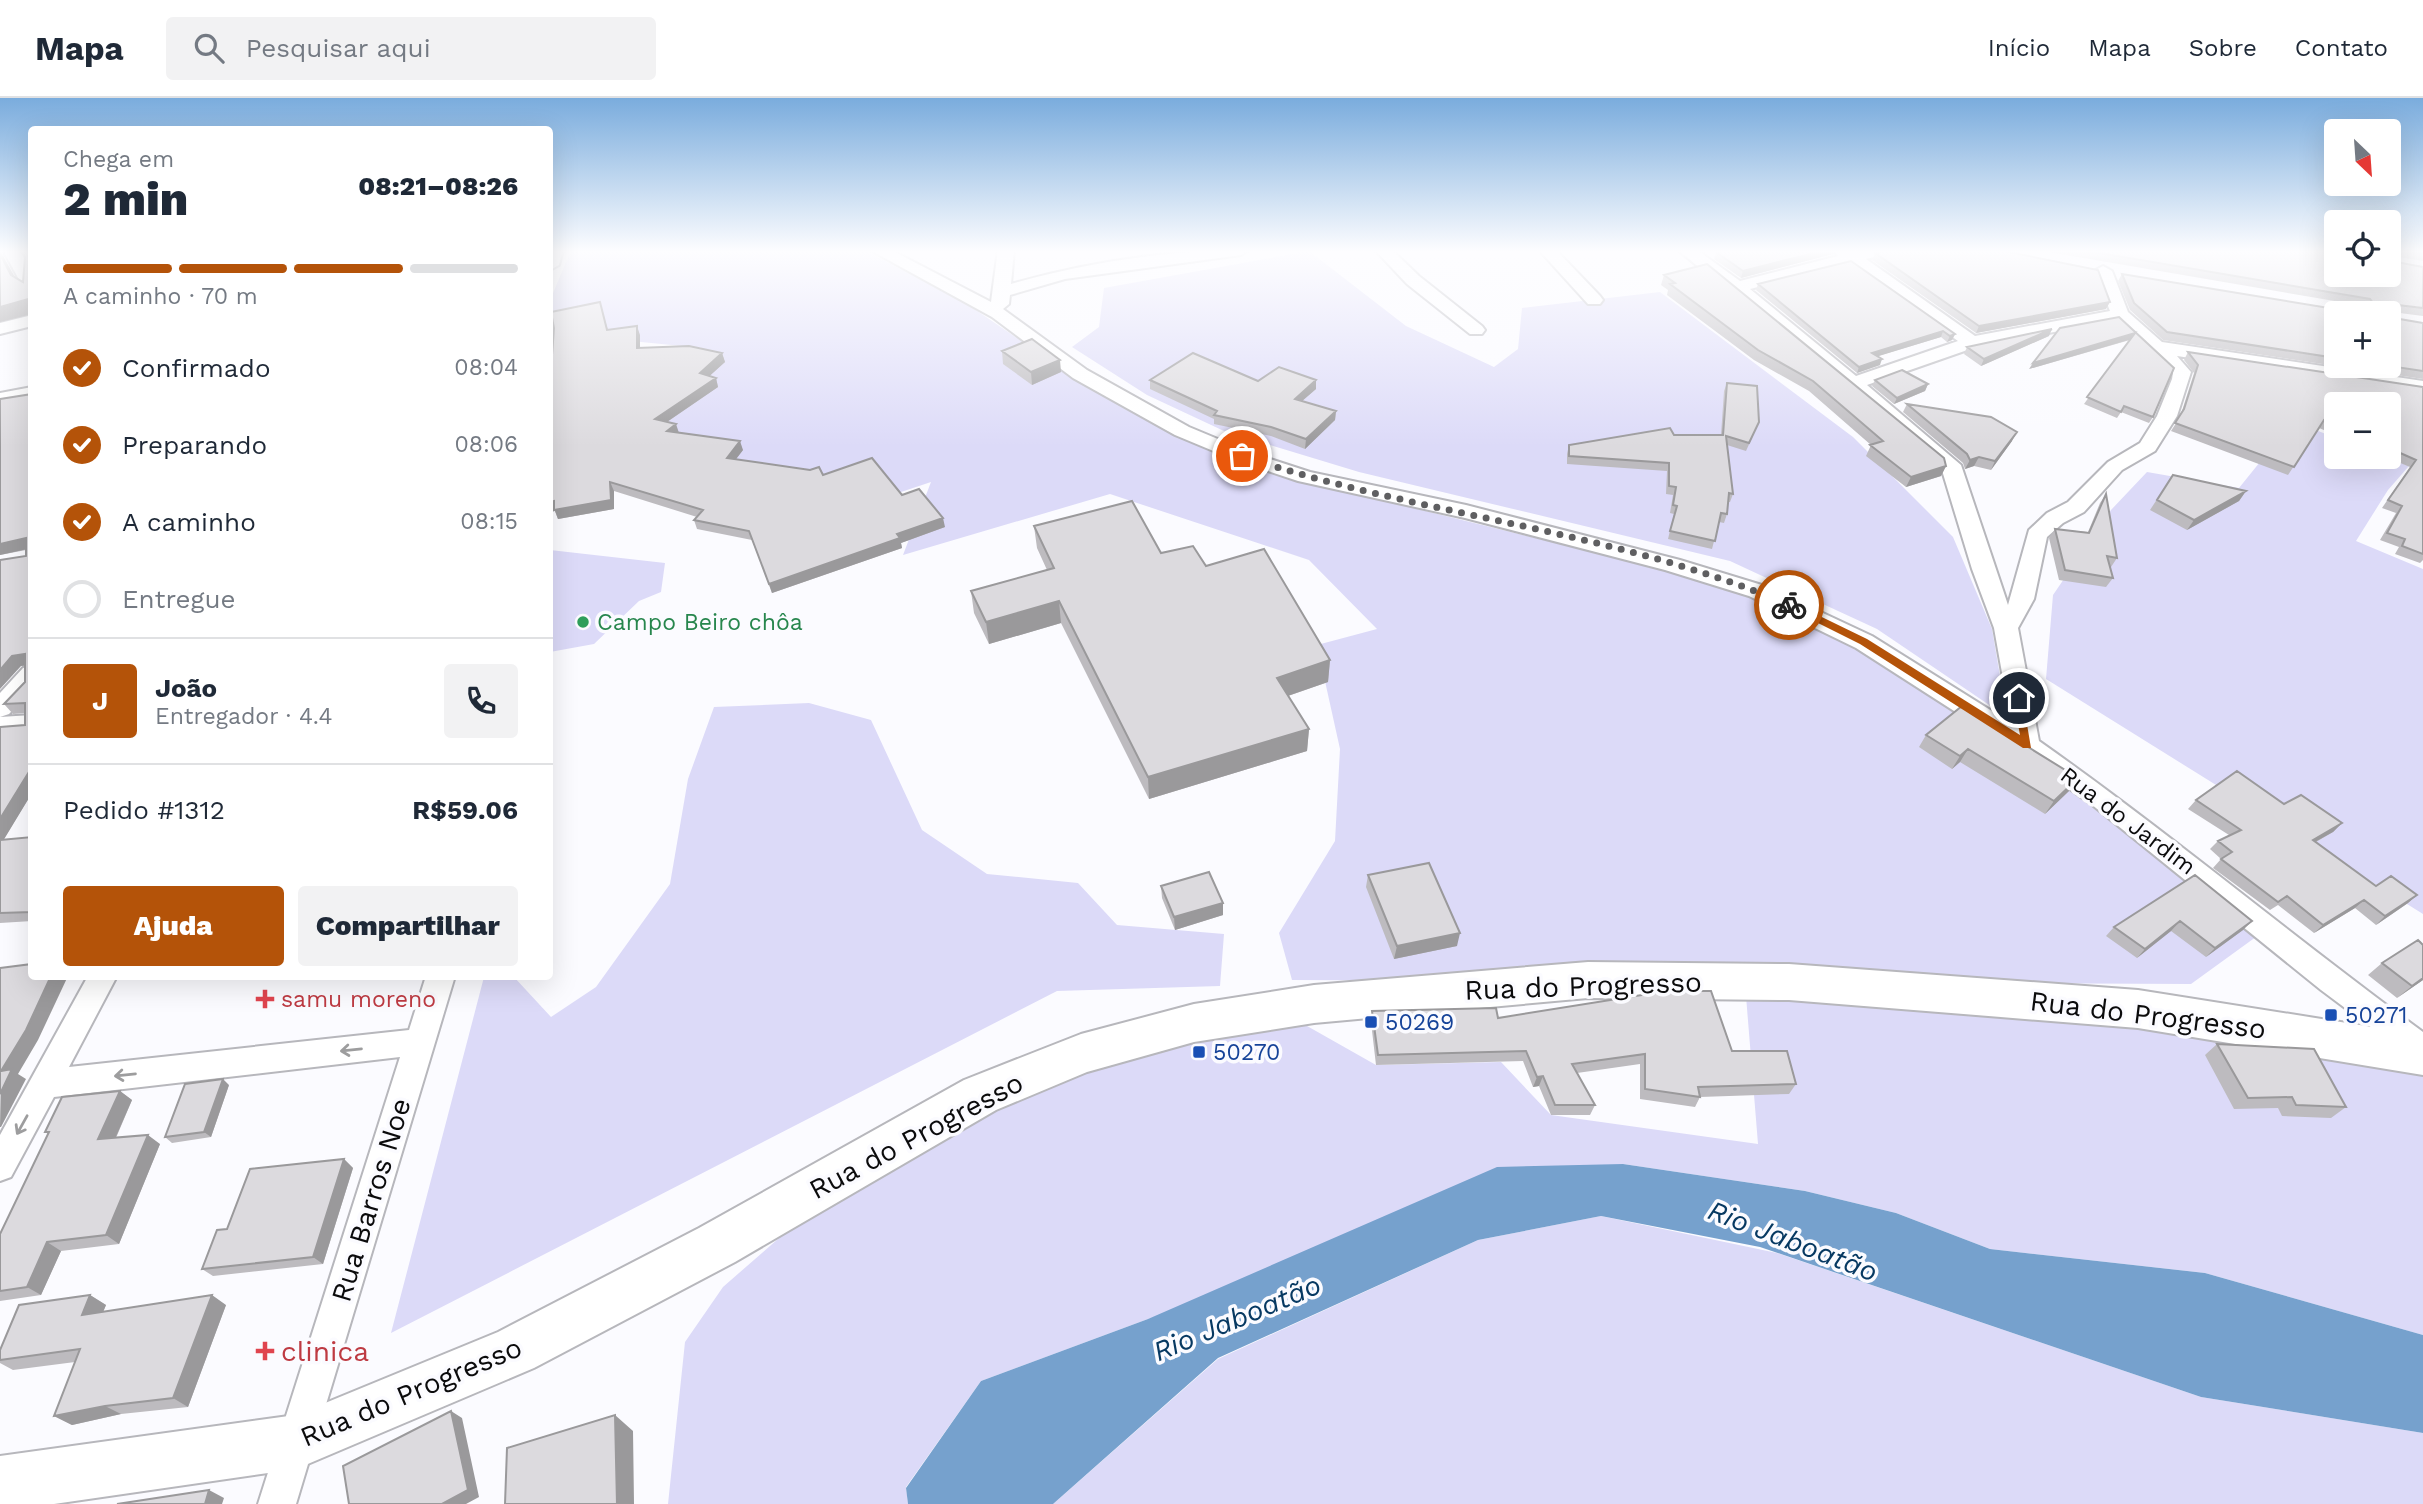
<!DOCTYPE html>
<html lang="pt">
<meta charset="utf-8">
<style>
:root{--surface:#fff;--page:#f2f2f3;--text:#1f2937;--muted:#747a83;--line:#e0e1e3;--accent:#b45309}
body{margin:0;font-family:"Work Sans",sans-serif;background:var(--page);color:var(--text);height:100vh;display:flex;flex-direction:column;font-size:26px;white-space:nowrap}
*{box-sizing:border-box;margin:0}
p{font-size:23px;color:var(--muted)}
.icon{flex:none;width:38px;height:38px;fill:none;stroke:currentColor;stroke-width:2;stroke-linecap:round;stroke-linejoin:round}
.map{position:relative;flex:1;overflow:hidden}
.side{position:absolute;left:28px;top:28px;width:525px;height:854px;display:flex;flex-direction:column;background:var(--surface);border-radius:7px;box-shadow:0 7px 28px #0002}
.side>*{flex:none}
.needle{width:46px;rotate:155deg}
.buttons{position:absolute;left:2324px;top:21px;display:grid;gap:14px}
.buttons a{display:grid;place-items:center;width:77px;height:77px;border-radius:7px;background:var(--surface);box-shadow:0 7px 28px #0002;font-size:35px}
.pin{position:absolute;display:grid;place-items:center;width:60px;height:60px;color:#fff;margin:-30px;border:4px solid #fff;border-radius:50%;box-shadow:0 2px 7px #0007}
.courier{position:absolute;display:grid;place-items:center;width:70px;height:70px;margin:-35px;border:5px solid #b45309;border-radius:50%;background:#fff;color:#222;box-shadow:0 2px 9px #0007}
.headline em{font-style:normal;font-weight:800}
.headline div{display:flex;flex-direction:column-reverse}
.headline{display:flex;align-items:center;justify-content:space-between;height:119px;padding:0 35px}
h1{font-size:46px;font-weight:800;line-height:52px}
.bar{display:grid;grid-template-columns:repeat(4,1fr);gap:10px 7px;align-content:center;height:84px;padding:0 35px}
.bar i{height:9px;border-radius:5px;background:var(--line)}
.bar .active{background:var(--accent)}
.bar p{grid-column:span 4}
.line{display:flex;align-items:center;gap:18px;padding:0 35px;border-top:2px solid var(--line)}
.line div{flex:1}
.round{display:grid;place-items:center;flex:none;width:74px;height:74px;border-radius:7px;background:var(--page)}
ol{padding:0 35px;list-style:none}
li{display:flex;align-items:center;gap:21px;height:77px}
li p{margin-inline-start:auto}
li .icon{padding:7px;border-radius:50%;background:var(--accent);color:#fff;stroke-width:4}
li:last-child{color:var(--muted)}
li i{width:38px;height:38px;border:4px solid var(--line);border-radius:50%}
.primary-button{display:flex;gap:14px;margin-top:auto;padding:14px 35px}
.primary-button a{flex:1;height:80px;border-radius:7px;background:var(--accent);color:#fff;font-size:28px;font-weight:800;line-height:80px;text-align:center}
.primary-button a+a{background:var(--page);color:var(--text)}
header{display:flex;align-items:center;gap:42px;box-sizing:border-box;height:98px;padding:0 35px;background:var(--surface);border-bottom:2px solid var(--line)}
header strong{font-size:33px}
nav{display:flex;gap:38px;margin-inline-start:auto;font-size:24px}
.search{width:490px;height:63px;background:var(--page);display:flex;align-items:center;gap:18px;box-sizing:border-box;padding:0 24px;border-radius:7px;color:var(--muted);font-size:26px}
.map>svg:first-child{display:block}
</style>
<header>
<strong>Mapa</strong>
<div class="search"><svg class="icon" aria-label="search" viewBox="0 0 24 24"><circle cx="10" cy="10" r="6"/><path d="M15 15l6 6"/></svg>Pesquisar aqui</div>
<nav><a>Início</a><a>Mapa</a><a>Sobre</a><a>Contato</a></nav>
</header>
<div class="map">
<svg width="2423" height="1406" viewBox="0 0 2423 1406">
<rect width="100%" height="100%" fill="#fbfbff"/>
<path fill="#dcdaf8" d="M571,152H864L964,204L1076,280L1299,382L1666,472L1743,496L1877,559L2095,703L2260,836L2191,886L1292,882L1279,835L1335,743L1340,651L1317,547L1377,531L1309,462L1110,396L903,457L931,384L760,441L640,339L629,290L702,250L550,235L551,200Z
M1309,153L1406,228L1494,269L1518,251L1522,210L1660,194L1853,339L1953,439L1992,531L2007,619L1877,531L1730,463L1359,374L1224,333L1147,297L1072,249L1099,229L1104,190Z
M2293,323L2336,340V359H2386L2409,368L2388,392L2356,443L2423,471V816L2046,581L2053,497L2111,412L2147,374L2239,390Z
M550,452L665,465L661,494L639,503L594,546L550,554Z
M809,605L871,622L922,732L987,776L1078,785L1117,827L1224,836L1220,888L1057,893L391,1235L484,879H514L551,919L596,889L670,786L688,681L714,609Z
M1746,898L2173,928L2423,976V1237L2205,1175L1990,1151L1896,1115L1805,1093L1623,1066L1148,1221L981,1283L906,1389L908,1406H668L685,1244L723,1189L803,1119L982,1015L1084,966L1300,924L1376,967L1501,964L1551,1017L1758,1046Z
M1601,1118L1777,1155L2201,1299L2423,1335V1406H1053L1218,1261L1478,1142Z"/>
<path fill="#76a1cd" d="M1623,1066L1805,1093L1896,1115L1990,1151L2205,1175L2423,1237V1335L2201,1299L1760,1149L1601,1118L1478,1142L1218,1260L1053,1406H908L906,1390L981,1283L1148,1221L1497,1069Z"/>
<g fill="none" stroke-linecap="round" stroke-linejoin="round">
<g stroke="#b7b7bc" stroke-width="4">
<path id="street" d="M3,152H19L32,173V194L23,189Z
M550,152H563L559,167L550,172Z
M870,152H891L991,204L998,152H1014L1011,186C1088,164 1170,152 1249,152L1241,157L1065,181L1010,197L1009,206L1003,211L1087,272L1189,329L1249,354L1310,374L1466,407L1680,462L1765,488L1872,538L2011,625L1994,530L1972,471L1941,369L1678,152H1697L1740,183L1838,158L1833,152H1890L1888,156L1866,161L1975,238L2110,213L2094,173L2103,168L2112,173L2128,214L2162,244L2423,283V295L2177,258L2191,274L2177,318L2155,353L2122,372L2084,414L2063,425L2047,439L2034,501L2018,530L2039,643C2170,735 2293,839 2423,934V964L2412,960L2321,892L2091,706L2018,654L1856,550L1749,498L1665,472L1465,420L1298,383L1235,362L1175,337L1073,280L992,219ZM1849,166L1958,243L1856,278L1750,191ZM2116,222L2173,275L2172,281L2157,318L2140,345L2108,364L2068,404L2047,415L2029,432L2008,507L1961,367L1867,287L1976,249Z
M1375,152H1392L1419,178L1482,228L1485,232L1482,236H1470L1407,186Z
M1539,152H1556L1600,198L1603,202L1600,206H1588Z
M32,217V228L0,236V225Z
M32,289V301L0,307V295Z
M32,568V592L9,616L0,619V595L23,570Z
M32,617V635L0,637V619Z
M88,878H117L69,969L409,932L426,878H455L296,1406H258L400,959L54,999L11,1079L0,1083V1037Z"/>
</g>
<g stroke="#b7b7bc" stroke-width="4">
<path id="secondary" d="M1588,864L1789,866L2138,892L2423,937V977L2138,930L1789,902L1588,900L1314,925L1194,944L1087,974L996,1012L735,1164L534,1270L296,1371L54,1406H0V1358L296,1317L498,1234L699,1130L964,982L1081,936L1194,906L1314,887Z"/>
</g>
<use href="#street" fill="#fff" fill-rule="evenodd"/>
<use href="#secondary" fill="#fff" fill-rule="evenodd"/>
</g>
<path fill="#bdbbbf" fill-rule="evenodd" d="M1722,152H1835L1833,156L1741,180L1714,161L1716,154Z
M2037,152H2310L2336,177L2389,152H2423V163L2392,158L2391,163L2423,169V218L2392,214L2394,220L2423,225V281L2163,242L2130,212L2118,183L2122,176L2341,212L2366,211L2364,208ZM2336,215L2389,268H2336Z
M1875,155L2106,211L1976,235L1872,162Z
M1664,177L1946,368L1941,378L1906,389L1866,358L1871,347L1809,293L1754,262L1667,197L1668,192L1661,187Z
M1758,186L1955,236L1952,242L1947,244L1941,239L1878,258L1880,267L1857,275L1756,192Z
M600,204L608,232L640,237V250L722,255L725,264L709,278L716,280L718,289L667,324L679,335L743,352L736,361L823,377L902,397L945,429L901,445L902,450L772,495L752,442L697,431L694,422L697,419L614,393V411L558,421L555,413Z
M2119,219L2174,270L2153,319L2149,325L2121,314L2117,320L2084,306L2130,242L2029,271Z
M2049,238L1981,268L1964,256L1967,249Z
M1002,253L1061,274L1032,287L1003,266Z
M2188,254L2423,289V462L2420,465L2395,456L2399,449L2380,442L2396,415L2382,410L2410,369L2386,359H2389V306H2336V337L2319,330L2288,377L2171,333L2180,319L2194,275L2184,262Z
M1150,282L1258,283L1316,291L1302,303L1336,313L1335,322L1305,351L1271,338L1214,326V321L1150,291Z
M1875,282L1928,286L1925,293L1894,306L1872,288Z
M1727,285L1759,324L1746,353L1727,347L1733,396L1730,404H1728L1727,416L1724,425L1719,424L1712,451L1668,441L1674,416L1670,415L1673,397L1666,396L1667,373L1567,366V356L1569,347L1674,337H1721L1724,293Z
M32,296V695L3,742L32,739V823L0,825V629L25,627V615L13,616L4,606L25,584V568H21L26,458V452L0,457V301Z
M1907,306L2012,343L1991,372L1974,368L1965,371L1963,365L1903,314Z
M2173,377L2246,393L2239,403L2187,432L2150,412Z
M2106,396L2117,460L2111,469H2110L2113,480L2106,489L2059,482L2049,440L2055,431L2088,434L2100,405Z
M1034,428L1161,455L1206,468L1330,562L1328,584L1288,598L1309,631L1307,653L1149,701L1061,525L989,546L974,515L971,493L1047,472L1037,450Z
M1962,608L2069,693L2045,716L1960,664L1952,671L1919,649L1926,637Z
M2196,702L2284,706L2342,725L2333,734L2316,744L2376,788L2417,797L2408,805L2376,827L2355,810L2314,835L2278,807L2270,812L2213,770L2221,761L2210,751L2218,743L2229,737L2188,711Z
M1368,777L1457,848L1394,861L1366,789Z
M2195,777L2243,832L2206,859L2171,833L2137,860L2106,838L2114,829Z
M1161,788L1223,817L1175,832L1162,800Z
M2382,865L2423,882L2397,900L2368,877Z
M1372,913L1498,920L1732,953L1796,986L1789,996L1700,999L1695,1009L1640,1001V966L1577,975L1595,1007L1590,1017H1551L1539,988L1533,989L1523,963L1376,967L1371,924Z
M2217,946L2346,1009L2331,1020L2282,1018L2278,1010L2234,1011L2205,957Z
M229,987L211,1039L172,1045L165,1039Z
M120,993L132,1002L116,1040L160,1046L119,1146L61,1153L41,1197L0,1203V1136L48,1036L45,1034Z
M344,1061L353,1070L323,1166L213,1178L202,1171L227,1131Z
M90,1197L106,1207L103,1214L226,1207L188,1309L121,1316L72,1327L54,1318L75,1264L13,1272L0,1265V1252Z"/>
<path fill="#9a999b" d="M1826,152H1835L1833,156L1741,180L1743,173Z
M0,153L2,156L21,190L11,177L0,156Z
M32,200V216L0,224V209Z
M2110,204L2106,211L1976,235L1979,228Z
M637,228L640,237V259L637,250Z
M2052,231L2049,238L1981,268L1984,261Z
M1943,233L1941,239L1869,261L1872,255Z
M2135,235L2132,241L2029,271L2033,265Z
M1955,236L1952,242L1947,244L1950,238Z
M722,255L725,264L703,284L700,275Z
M1882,261L1880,267L1857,275L1859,269Z
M1060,262L1061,274L1032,287L1031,274Z
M716,280L718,289L658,330L655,321Z
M1316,282V291L1294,310L1295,301Z
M1928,286L1925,293L1894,306L1897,300Z
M1336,313L1335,322L1305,351L1306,341Z
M676,326L679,335L667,333Z
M2017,334L2012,343L1991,372L1995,363Z
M740,343L743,352L730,369L727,360Z
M1979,359L1974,368L1965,371L1970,362Z
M1946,368L1941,378L1906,389L1911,379Z
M610,384L614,393V411L558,421L555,413L550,414V404Z
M2246,393L2239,403L2187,432L2194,422Z
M943,420L945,429L901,445L902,450L772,495L769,486L897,436Z
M26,440L32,450L0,457V446Z
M1059,503L1061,525L989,546L986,524Z
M25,556L32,566L21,568L0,591V572L12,558Z
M1330,562L1328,584L1276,602L1277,580Z
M1309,631L1307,653L1149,701L1148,679Z
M1968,651L1960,664L1952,671L1960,658Z
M32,669V695L0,748V721Z
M2078,680L2069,693L2045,716L2054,703Z
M2342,725L2333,734L2304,750L2313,742Z
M2417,797L2408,805L2376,827L2385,818Z
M2364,802L2355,810L2314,835L2323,827Z
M1223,805V817L1175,832L1174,819Z
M2180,823L2171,833L2137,860L2145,851Z
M2252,823L2243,832L2206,859L2215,850Z
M1460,835L1457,848L1394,861L1397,848Z
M51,878H68L38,942L18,976L26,981L1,1029H0L1,973Z
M2423,880V882L2397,900L2412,888Z
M1543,978L1539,988L1533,989L1537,979Z
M223,981L229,987L211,1039L204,1034Z
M120,993L132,1002L111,1050L98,1041Z
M148,1037L160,1046L119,1146L106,1137Z
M344,1061L353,1070L323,1166L313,1159Z
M47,1144L61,1153L41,1197L27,1189Z
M90,1197L106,1207L98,1226L82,1217Z
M212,1197L226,1207L188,1309L173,1300Z
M105,1308L121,1316L72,1327L54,1318Z
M451,1313L462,1320L479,1399L466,1406H442Z
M615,1317L633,1333L634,1406H617Z
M209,1392L224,1400L222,1406H205Z"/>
<path fill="#dcdade" stroke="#9a999b" stroke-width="2" d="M21,152H32V200L0,209V156L11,177L23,184L25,159Z
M1722,152H1826L1743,173L1716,154Z
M1889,152H1999L2098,172L2110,204L1979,228L1875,155Z
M2082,152H2310L2336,156V177H2389V152H2394L2391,163L2423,169V210L2389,206L2394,220L2423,225V273L2389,268V215H2336V260L2167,234L2134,205L2122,176L2341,212L2372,210L2375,208L2370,201Z
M2404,152H2423V155Z
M1851,163L1955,236L1950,238L1943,233L1872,255L1882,261L1859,269L1758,186Z
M1707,166L1944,360L1946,368L1911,379L1870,347L1883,343L1813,283L1758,252L1670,186L1675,185L1664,177Z
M600,204L607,232L637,228V250L689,248L722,255L700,275L716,280L655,321L676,326L667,333L740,343L727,360L810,372L819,369L823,377L872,360L902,397L919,391L943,420L897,436L900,440L769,486L749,433L694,422L703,412L610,384L611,402L554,412V403L550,404V263L552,257L554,230L551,214Z
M2119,219L2174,270L2153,319L2124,308L2121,314L2087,299L2135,235L2033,265L2060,230Z
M2052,231L1984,261L1967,249Z
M1032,241L1060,262L1031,274L1002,253Z
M2188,254L2423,289V456L2402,448L2405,441L2387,435L2402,408L2388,402L2416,362L2389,350V306H2336V327L2324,322L2294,369L2175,325L2184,311L2198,267Z
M1193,255L1258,283L1279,269L1316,282L1295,301L1336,313L1306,341L1271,329L1214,317L1217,313L1150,282Z
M1902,272L1928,286L1897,300L1875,282Z
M1727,285L1757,288L1759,324L1749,345L1726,338L1733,396L1729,395L1727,416L1721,415L1715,443L1670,433L1677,408L1673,407L1676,389L1669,388V365L1569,358V347L1670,330L1674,337H1723Z
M32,296V669L0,721V629L25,627V605L4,606L25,584V556L12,558L0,572V462L26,458V440L0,446V301Z
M1907,306L1991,319L2017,334L1995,363L1979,359L1970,362L1967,356Z
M2173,377L2246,393L2194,422L2157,402Z
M2106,396L2117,460L2107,458L2113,480L2065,472L2055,431L2089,435Z
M1132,403L1161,455L1193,448L1206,468L1264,451L1330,562L1277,580L1309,631L1148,679L1059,503L986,524L971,493L1054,470L1034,428Z
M1962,608L2078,680L2054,703L1968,651L1960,658L1926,637Z
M2237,673L2284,706L2301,697L2342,725L2313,742L2376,788L2391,778L2417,797L2385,818L2364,802L2323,827L2287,798L2278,804L2221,761L2232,754L2218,743L2241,732L2196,702Z
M32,739V814L0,815V742Z
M1429,765L1460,835L1397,848L1368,777Z
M1209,774L1223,805L1174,819L1161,788Z
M2195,777L2252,823L2215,850L2180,823L2145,851L2114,829Z
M2418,842L2423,847V880L2412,888L2382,865Z
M32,866V878H51L26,932L1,973L12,971L0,996V870Z
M1667,893H1711L1732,953H1787L1796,986L1698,989L1700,999L1645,991V956L1572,966L1595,1007H1555L1543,978L1537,979L1526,953L1378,957L1372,913L1496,910L1498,920Z
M2217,946L2314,951L2346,1009L2296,1007L2292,999L2248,1000Z
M223,981L204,1034L165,1039L185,986Z
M120,993L98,1041L148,1037L106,1137L47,1144L27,1189L0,1193V1136L49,1034H45L62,999Z
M344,1061L313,1159L202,1171L217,1132L227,1131L250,1071Z
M90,1197L82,1217L212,1197L173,1300L105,1308L54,1318L80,1251L0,1262V1252L19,1207Z
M451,1313L468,1392L442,1406H349L343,1368Z
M615,1317L617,1406H505L507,1350Z
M209,1392L205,1406H117Z"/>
<defs><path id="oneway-shaft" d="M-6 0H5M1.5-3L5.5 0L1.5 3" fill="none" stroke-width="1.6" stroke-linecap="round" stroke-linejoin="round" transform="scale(1.75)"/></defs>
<g stroke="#9d9d9e">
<use href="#oneway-shaft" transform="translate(351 952) rotate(174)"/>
<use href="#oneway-shaft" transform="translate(125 977) rotate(174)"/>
<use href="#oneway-shaft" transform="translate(22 1027) rotate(119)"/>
</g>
<linearGradient id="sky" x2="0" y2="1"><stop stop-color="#7aacdd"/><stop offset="0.44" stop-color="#fdfdff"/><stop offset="1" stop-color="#fdfdff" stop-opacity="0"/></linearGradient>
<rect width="2423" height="349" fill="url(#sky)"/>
<path fill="#b45309" d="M1786,505H1793L1867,541L2020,637L2013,600L2022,597L2031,650H2023L1860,546L1786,509Z"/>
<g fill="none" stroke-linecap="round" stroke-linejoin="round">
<path stroke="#5f5f61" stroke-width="7" stroke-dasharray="0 12.6" d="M1242,358C1420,418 1616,432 1789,507"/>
</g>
<circle fill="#2e9e5b" stroke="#fbfbff" stroke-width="2.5" cx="583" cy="524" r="7"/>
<g fill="#e0444e" stroke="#fbfbff" stroke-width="2.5">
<path d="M261.5 890.5h7v7h7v7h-7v7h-7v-7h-7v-7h7z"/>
<path d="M261.5 1242.5h7v7h7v7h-7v7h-7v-7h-7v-7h7z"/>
</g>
<g fill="#1a4fb4" stroke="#fbfbff" stroke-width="2.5">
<rect x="2324" y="910" width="14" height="14" rx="3.5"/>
<rect x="1364" y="917" width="14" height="14" rx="3.5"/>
<rect x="1192" y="947" width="14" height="14" rx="3.5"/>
</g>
<g text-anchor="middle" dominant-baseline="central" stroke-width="7" stroke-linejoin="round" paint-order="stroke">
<g font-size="23" fill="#27864d" stroke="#fbfbff" text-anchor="start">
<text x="597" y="524">Campo Beiro chôa</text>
</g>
<g font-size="23" fill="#0b0b0c" stroke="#fbfbff">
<text transform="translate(2128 723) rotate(37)">Rua do Jardim</text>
</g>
<g font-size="23" fill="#be3a42" stroke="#fbfbff" text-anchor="start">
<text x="281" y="901">samu moreno</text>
</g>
<g font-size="23" fill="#164399" stroke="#fbfbff" text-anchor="start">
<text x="2345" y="917">50271</text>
<text x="1385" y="924">50269</text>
<text x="1213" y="954">50270</text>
</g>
<g font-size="28" fill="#0b0b0c" stroke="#fbfbff">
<text transform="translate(1583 888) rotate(-2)">Rua do Progresso</text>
<text transform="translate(2148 917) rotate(7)">Rua do Progresso</text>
<text transform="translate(916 1038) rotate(-28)">Rua do Progresso</text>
<text transform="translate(371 1102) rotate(-73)">Rua Barros Noe</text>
<text transform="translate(411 1294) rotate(-23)">Rua do Progresso</text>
</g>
<g font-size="28" font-style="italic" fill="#073962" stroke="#fbfbff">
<text transform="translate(1793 1143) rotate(21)">Rio Jaboatão</text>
<text transform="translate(1237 1220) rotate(-23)">Rio Jaboatão</text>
</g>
<g font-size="28" fill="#be3a42" stroke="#fbfbff" text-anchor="start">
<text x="281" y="1253">clinica</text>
</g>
</g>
</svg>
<div class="buttons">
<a><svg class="needle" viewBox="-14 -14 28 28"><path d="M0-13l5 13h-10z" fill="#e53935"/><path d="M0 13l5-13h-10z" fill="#747a83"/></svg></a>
<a><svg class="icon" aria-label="locate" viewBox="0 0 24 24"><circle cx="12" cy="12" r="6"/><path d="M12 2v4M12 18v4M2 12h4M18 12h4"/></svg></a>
<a>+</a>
<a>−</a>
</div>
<div class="pin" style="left:1242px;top:358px;background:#ea580c"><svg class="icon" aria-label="bag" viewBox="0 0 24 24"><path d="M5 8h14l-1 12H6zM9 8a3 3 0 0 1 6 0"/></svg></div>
<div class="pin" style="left:2019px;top:600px;background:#1f2937"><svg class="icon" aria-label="home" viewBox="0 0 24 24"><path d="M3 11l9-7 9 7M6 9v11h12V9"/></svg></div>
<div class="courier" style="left:1789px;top:507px"><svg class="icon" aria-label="bike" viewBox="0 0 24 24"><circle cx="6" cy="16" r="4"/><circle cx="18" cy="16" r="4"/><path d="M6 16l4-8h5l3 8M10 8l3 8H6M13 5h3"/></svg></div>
<section class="side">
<div class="headline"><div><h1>2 min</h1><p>Chega em</p></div><em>08:21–08:26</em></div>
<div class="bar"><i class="active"></i><i class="active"></i><i class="active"></i><i></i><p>A caminho · 70 m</p></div>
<ol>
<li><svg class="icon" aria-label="check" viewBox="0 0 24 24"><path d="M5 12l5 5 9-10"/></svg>Confirmado<p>08:04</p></li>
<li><svg class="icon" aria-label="check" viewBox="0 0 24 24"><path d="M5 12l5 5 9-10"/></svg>Preparando<p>08:06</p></li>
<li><svg class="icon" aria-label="check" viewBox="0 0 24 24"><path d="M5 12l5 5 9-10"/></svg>A caminho<p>08:15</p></li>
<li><i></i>Entregue</li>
</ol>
<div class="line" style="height:126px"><b class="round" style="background:var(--accent);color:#fff">J</b><div><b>João</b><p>Entregador · 4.4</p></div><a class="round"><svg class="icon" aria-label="phone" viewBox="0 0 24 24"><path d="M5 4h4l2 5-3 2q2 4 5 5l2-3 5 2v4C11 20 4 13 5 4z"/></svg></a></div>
<div class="line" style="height:91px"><div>Pedido #1312</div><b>R$59.06</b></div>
<div class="primary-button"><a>Ajuda</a><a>Compartilhar</a></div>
</section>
</div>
